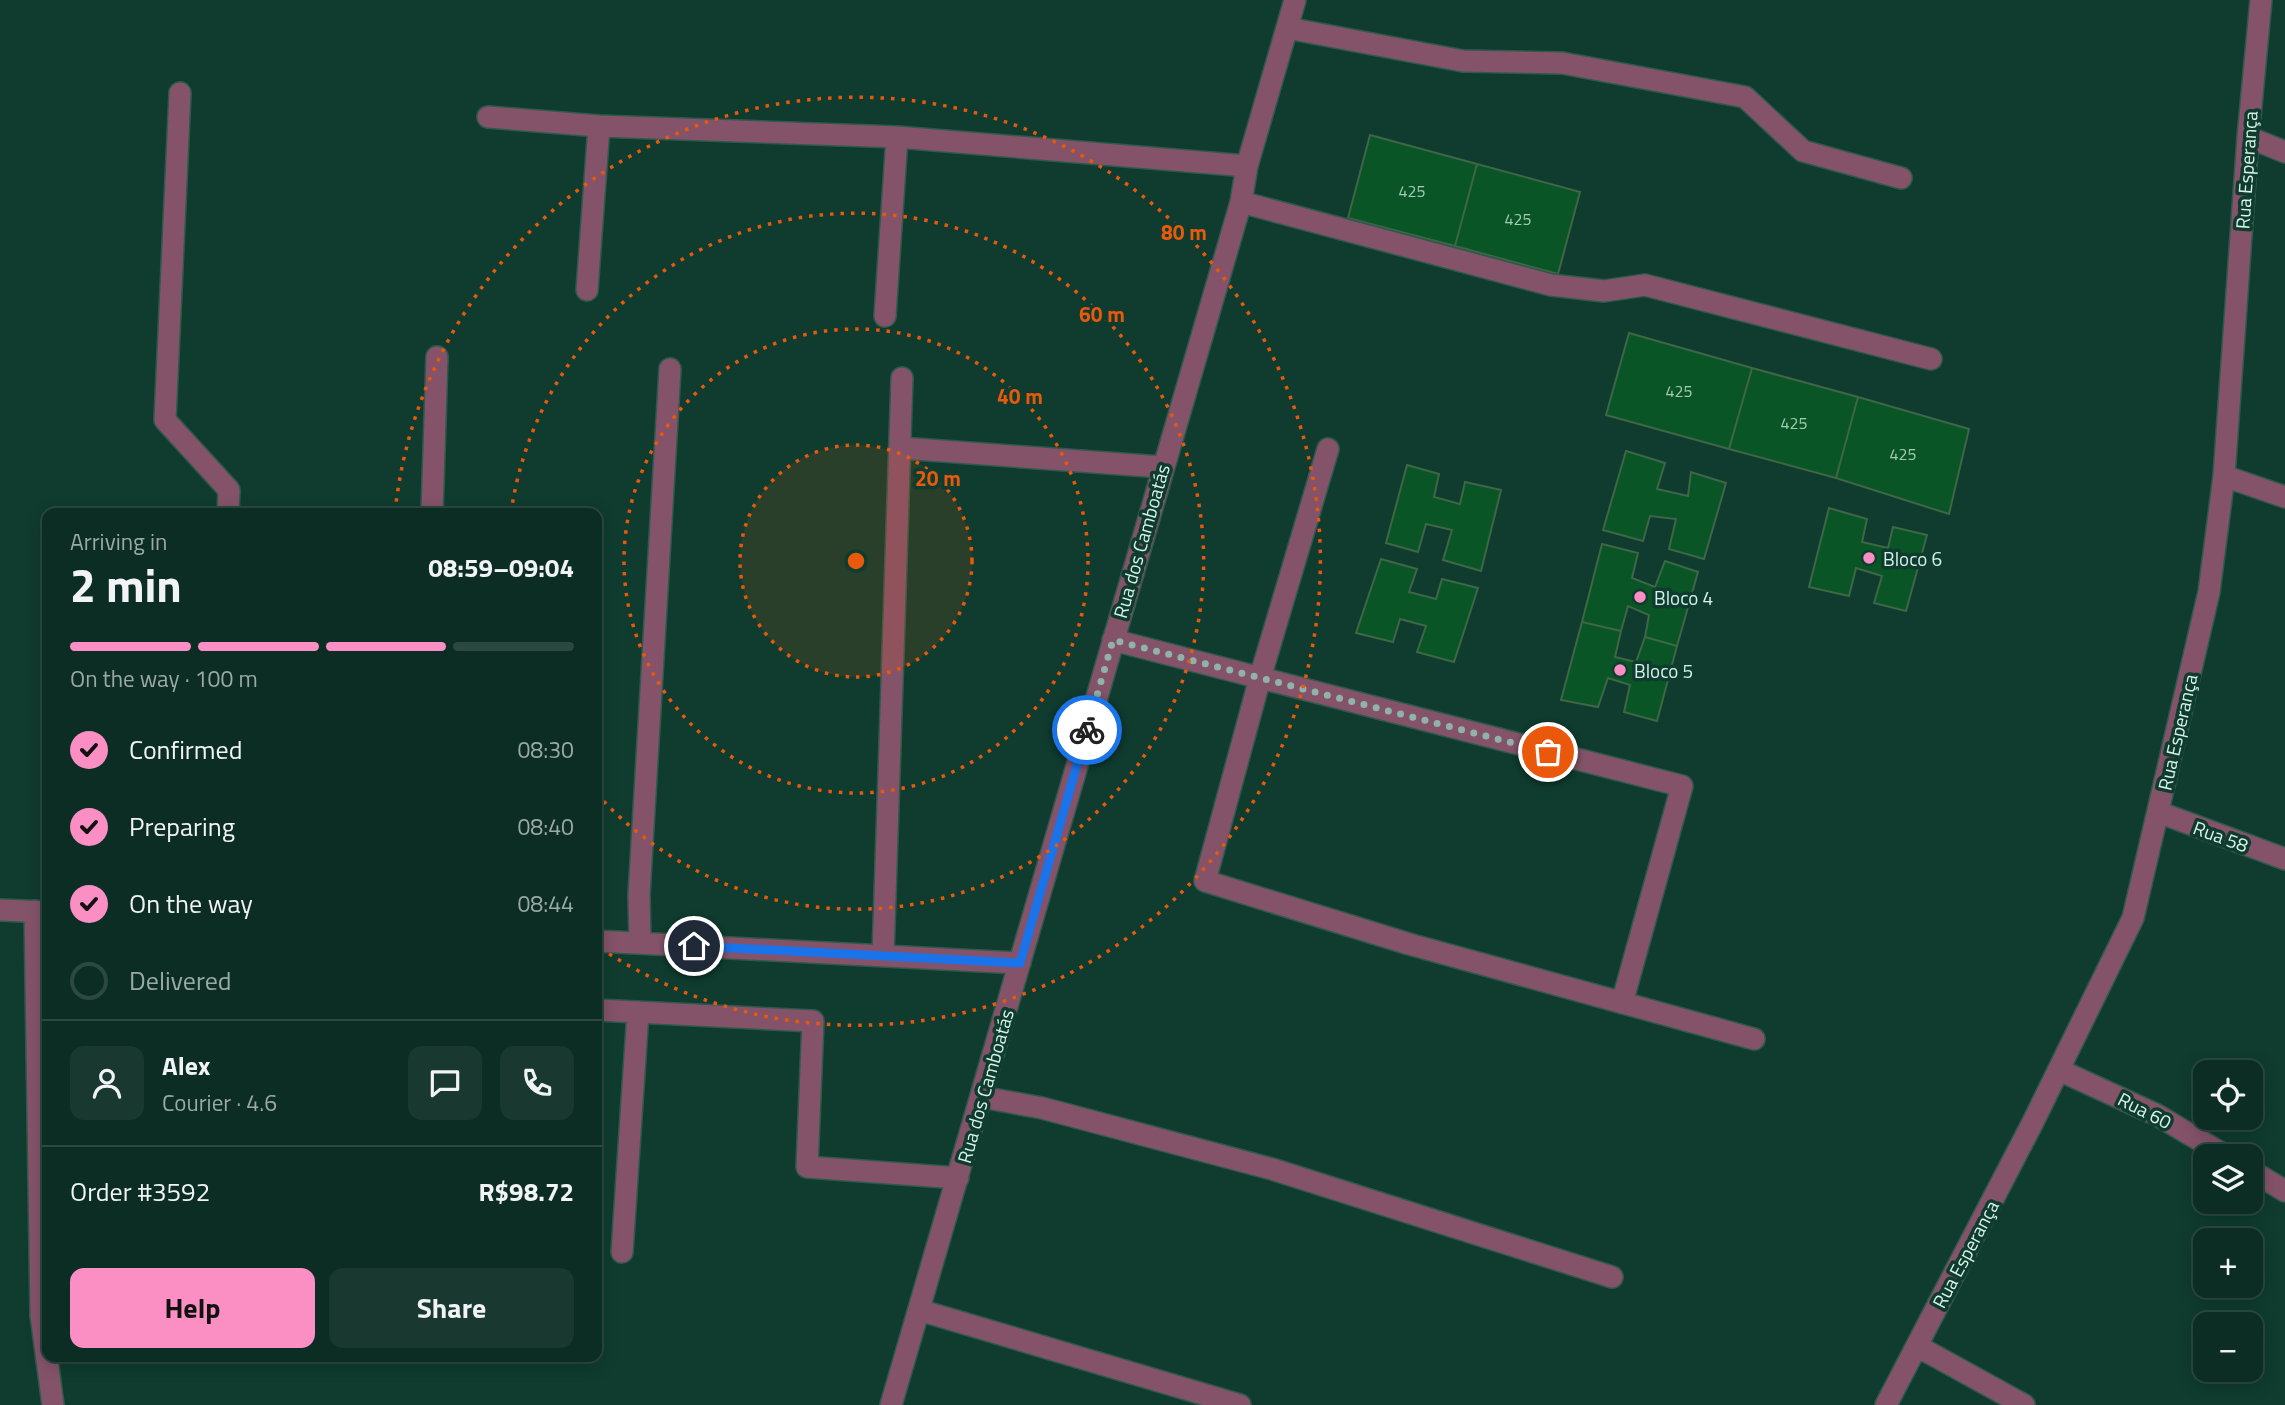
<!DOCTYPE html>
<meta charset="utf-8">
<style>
:root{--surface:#0b2d23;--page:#193930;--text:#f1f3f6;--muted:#9aa8a6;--line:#2b4941;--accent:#fb8fc4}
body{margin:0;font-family:"Titillium Web",sans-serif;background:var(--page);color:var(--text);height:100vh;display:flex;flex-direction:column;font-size:26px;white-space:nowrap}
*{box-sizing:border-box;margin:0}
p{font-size:23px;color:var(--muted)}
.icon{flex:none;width:38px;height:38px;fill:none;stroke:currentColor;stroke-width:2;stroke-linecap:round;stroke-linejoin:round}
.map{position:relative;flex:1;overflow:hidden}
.sheet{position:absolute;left:42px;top:508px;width:560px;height:854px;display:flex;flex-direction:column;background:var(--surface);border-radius:14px;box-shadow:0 4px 18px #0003,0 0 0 2px var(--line)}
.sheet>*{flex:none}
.tools{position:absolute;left:2193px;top:1060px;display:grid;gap:14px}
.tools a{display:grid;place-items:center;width:70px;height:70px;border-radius:14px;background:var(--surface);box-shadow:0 4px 18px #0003,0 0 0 2px var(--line);font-size:35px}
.pin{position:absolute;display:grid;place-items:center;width:60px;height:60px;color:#fff;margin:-30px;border:4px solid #fff;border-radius:50%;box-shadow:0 2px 7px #0007}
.courier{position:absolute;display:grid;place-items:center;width:70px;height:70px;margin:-35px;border:5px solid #1a73e8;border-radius:50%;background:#fff;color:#222;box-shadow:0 2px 9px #0007}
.overview em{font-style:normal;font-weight:700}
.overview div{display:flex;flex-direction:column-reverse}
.overview{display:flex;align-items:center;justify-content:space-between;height:119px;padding:0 28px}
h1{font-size:46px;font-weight:700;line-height:52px}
.bar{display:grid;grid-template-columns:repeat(4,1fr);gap:10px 7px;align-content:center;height:84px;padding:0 28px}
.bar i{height:9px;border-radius:5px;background:var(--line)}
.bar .on{background:var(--accent)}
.bar p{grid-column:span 4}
.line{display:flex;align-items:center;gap:18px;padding:0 28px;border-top:2px solid var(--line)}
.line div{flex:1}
.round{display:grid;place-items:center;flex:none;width:74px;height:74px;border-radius:14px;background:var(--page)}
ol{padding:0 28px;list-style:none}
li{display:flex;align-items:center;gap:21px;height:77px}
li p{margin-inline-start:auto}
li .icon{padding:7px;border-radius:50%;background:var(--accent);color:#111;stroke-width:4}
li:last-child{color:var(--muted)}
li i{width:38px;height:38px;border:4px solid var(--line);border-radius:50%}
.cta{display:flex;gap:14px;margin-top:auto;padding:14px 28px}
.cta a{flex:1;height:80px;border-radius:14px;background:var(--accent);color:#111;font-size:28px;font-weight:700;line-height:80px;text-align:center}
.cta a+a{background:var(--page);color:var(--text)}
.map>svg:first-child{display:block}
</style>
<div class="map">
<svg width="2285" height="1405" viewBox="0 0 2285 1405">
<rect width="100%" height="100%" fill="#0f3c2f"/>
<path fill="#095526" stroke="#3e6647" stroke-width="2" d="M1370,135L1477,164L1455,246L1348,218Z
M1477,164L1580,192L1558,274L1455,246Z
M1629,333L1752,368L1729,449L1606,415Z
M1752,368L1858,397L1836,478L1729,449Z
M1858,397L1969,429L1949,514L1836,478Z
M1626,451L1665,463L1657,489L1688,496L1691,472L1726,483L1704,559L1669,549L1676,519L1650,516L1643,541L1603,530Z
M1407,465L1439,474L1434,497L1460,504L1465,482L1501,490L1481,571L1443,560L1452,530L1426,524L1418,552L1386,543Z
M1829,508L1867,519L1862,542L1888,548L1893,527L1927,535L1906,611L1874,603L1882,576L1856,568L1849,596L1809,587Z
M1602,544L1638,553L1632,578L1655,587L1665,561L1698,572L1677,646L1645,637L1649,615L1628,606L1621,631L1582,622Z
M1381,559L1417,569L1409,592L1436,599L1442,579L1478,588L1454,662L1417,652L1426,626L1400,619L1393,642L1356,633Z
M1582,622L1621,631L1615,657L1636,662L1645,637L1677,646L1657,721L1624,712L1630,685L1608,678L1598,707L1561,700Z"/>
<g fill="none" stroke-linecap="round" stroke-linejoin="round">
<g stroke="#2f594c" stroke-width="24">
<path id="minor" d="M1287,28L1463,61L1562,63L1745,97L1803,151L1901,178
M180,93L165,420L229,490L228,513
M488,117L599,126L897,137L1247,166
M2248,137L2285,152
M1241,202L1551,285L1604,291L1645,285L1931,359
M587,290L599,126
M885,316L897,137
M901,448L1162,467
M1328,449L1260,678L1205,881L1409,944L1754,1039
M2224,476L2285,497
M432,513L437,357
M1113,640L1682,786L1622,1003
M2158,812L2285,859
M0,910L47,912
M35,911L41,1315L53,1405
M597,941L1020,963
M640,943L639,895L670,369
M883,956L902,378
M597,1010L813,1021L807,1167L958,1178
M2059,1070L2157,1115L2228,1157
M982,1097L1042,1108L1272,1169L1612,1277
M2250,1170L2285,1191
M622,1252L638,1012
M919,1310L1240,1405
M1917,1346L2024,1405
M891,1405L1241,202L1247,166L1295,0
M1886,1405L2033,1122L2133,918L2209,592L2224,476L2248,137L2261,0"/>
</g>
<use href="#minor" stroke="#84536a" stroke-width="21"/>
</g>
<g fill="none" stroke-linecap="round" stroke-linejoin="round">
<path stroke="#90b3a7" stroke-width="7" stroke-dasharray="0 12.6" d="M1087,730L1113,640L1548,752"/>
<path stroke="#1a73e8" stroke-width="9" d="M694,946L1020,963L1087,730"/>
</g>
<circle cx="856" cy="561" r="116" fill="#e8590c" fill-opacity=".12"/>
<g fill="none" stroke="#e8590c" stroke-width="3.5" stroke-dasharray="3.5 7">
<circle cx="856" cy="561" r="116"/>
<circle cx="856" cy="561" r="232"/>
<path d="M511 513A348 348 0 1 1 597 794"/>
<path d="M395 512A464 464 0 1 1 600 948"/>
</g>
<g fill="#fb8fc4" stroke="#0f3c2f" stroke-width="2.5">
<circle cx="1869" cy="558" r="7"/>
<circle cx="1640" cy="597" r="7"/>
<circle cx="1620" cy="670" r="7"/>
</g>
<g text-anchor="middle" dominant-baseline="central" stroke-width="7" stroke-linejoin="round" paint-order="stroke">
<g font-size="16" fill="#a3ccb7">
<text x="1412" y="191">425</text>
<text x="1518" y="219">425</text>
<text x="1679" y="391">425</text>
<text x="1794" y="423">425</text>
<text x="1903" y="454">425</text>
</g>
<g font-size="19" fill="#d6f3e7" stroke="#0f3c2f">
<text transform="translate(2246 170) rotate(-86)">Rua Esperança</text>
<text transform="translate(1141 541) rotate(-74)">Rua dos Camboatás</text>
<text transform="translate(2177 732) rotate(-77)">Rua Esperança</text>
<text transform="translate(2221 836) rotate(20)">Rua 58</text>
<text transform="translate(985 1086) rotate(-74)">Rua dos Camboatás</text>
<text transform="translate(2145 1110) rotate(27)">Rua 60</text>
<text transform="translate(1965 1254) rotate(-62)">Rua Esperança</text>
</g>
<g font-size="19" fill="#d6f3e7" stroke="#0f3c2f" text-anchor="start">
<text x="1883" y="558">Bloco 6</text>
<text x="1654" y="597">Bloco 4</text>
<text x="1634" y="670">Bloco 5</text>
</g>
</g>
<circle cx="856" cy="561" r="10" fill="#e8590c" stroke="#0f3c2f" stroke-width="3.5"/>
<g font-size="21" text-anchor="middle" font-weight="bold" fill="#e8590c" stroke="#0f3c2f" stroke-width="7" stroke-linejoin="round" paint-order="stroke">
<text x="1184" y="240">80 m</text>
<text x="1102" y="322">60 m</text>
<text x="1020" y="404">40 m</text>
<text x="938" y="486">20 m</text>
</g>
</svg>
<div class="tools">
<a><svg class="icon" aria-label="locate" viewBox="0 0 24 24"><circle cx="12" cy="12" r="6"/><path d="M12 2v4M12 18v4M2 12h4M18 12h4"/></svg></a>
<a><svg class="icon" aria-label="layers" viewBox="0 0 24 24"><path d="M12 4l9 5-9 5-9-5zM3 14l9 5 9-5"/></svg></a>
<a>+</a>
<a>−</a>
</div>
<div class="pin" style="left:1548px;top:752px;background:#ea580c"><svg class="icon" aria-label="bag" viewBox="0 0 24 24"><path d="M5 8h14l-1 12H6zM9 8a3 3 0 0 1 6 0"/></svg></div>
<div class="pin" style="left:694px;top:946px;background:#1f2937"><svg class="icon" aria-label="home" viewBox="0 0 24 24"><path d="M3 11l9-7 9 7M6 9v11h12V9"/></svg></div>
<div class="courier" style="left:1087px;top:730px"><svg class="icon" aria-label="bike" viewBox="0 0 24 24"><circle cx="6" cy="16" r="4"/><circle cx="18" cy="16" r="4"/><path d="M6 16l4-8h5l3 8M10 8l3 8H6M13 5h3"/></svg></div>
<section class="sheet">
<div class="overview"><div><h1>2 min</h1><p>Arriving in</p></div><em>08:59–09:04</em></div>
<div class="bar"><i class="on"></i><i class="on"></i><i class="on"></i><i></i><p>On the way · 100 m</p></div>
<ol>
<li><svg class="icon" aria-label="check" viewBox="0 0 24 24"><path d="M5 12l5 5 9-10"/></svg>Confirmed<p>08:30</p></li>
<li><svg class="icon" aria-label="check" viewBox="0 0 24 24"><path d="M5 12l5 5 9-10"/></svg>Preparing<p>08:40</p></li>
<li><svg class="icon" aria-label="check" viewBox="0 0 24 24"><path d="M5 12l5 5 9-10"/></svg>On the way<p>08:44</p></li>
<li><i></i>Delivered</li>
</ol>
<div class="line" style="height:126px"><a class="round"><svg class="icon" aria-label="person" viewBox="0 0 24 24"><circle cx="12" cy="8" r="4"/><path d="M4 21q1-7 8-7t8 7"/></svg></a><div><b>Alex</b><p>Courier · 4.6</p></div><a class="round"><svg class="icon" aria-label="chat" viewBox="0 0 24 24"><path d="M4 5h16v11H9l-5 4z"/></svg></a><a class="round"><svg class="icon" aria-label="phone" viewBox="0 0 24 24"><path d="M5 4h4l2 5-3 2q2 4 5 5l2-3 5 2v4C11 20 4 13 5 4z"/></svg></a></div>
<div class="line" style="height:91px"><div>Order #3592</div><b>R$98.72</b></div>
<div class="cta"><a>Help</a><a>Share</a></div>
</section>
</div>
